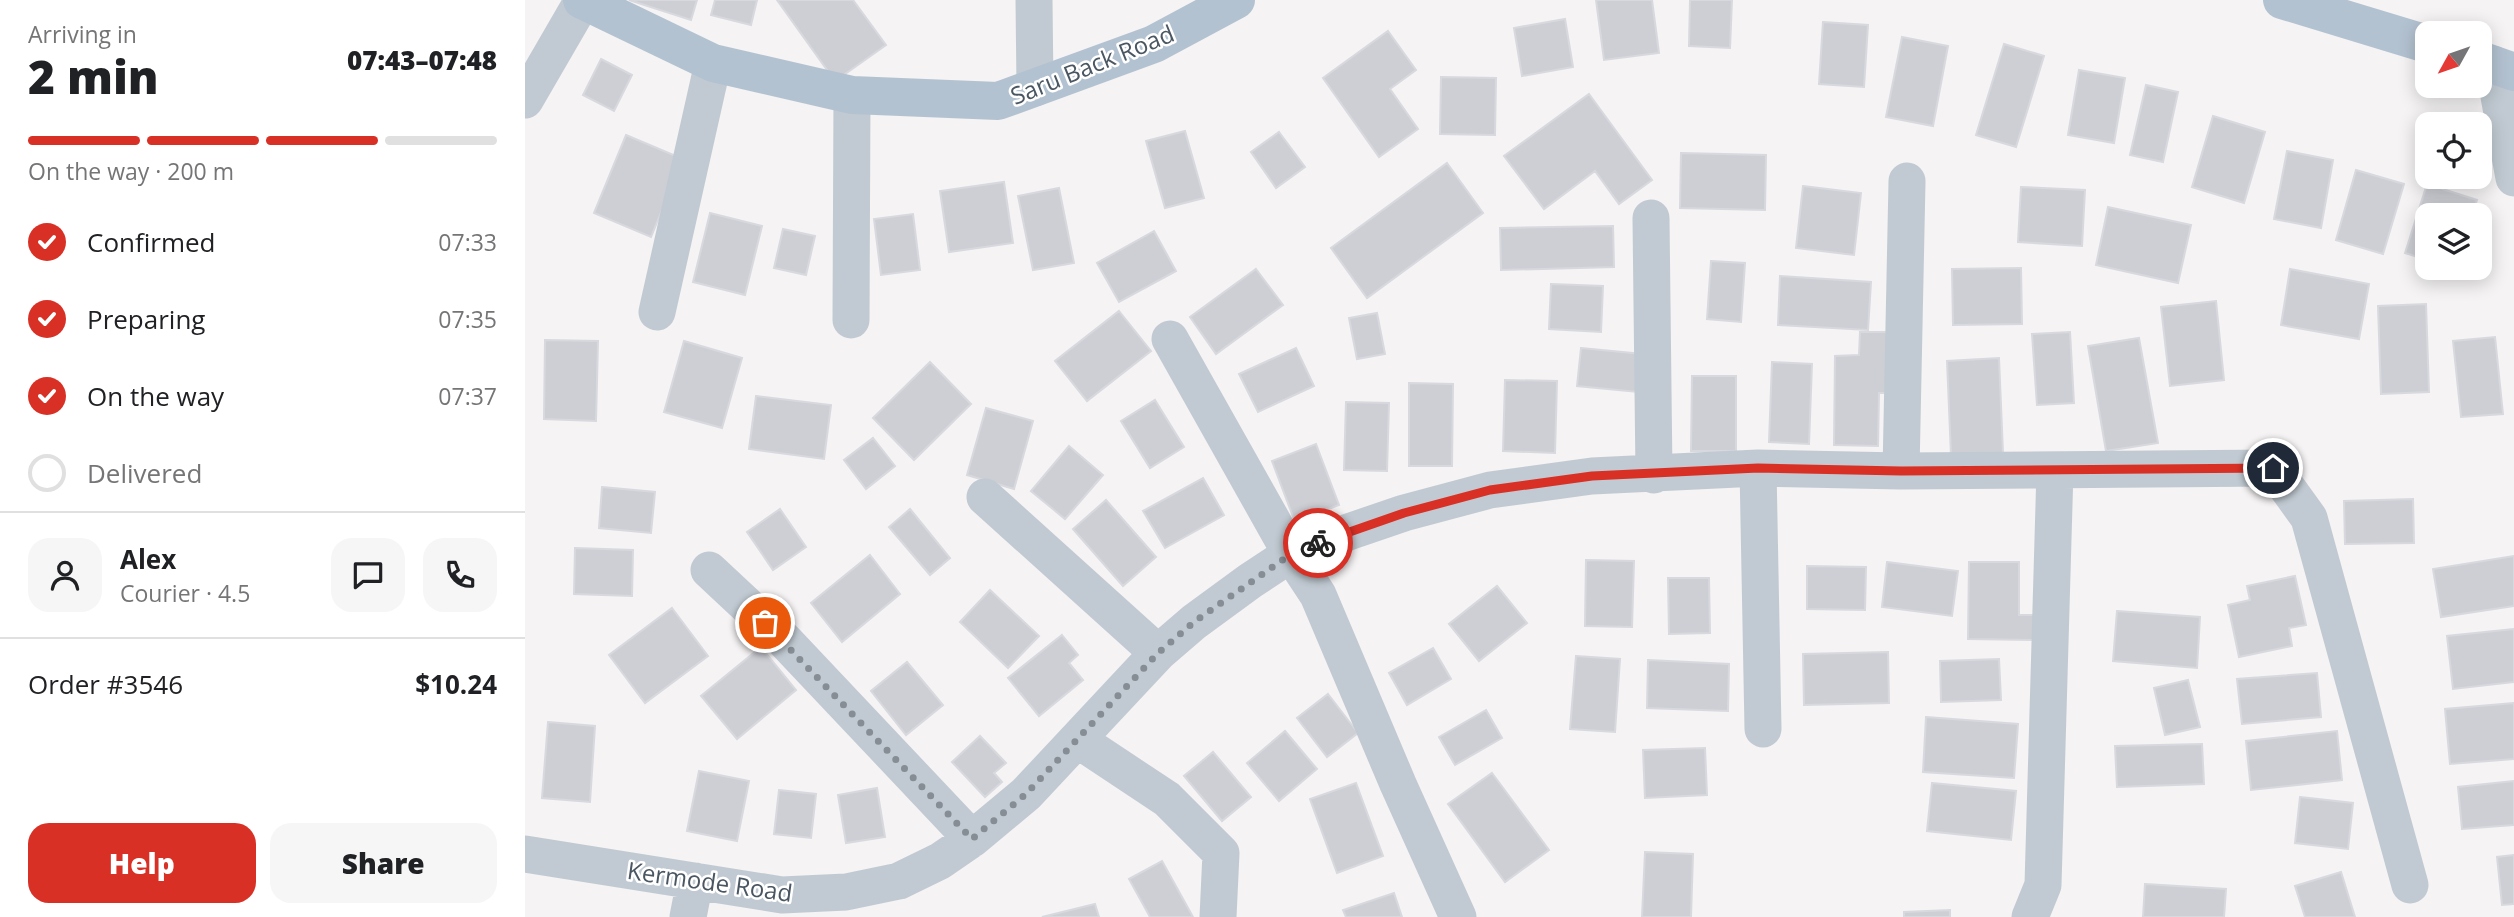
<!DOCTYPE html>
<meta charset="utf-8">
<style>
:root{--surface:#fff;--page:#f6f6f6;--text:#202124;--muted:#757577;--line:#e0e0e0;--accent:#d93025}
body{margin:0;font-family:"Open Sans",sans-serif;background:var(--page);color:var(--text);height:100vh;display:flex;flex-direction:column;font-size:26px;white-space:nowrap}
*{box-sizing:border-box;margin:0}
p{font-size:23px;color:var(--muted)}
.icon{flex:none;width:38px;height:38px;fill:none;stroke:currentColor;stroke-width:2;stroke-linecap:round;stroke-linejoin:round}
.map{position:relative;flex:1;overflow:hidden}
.drawer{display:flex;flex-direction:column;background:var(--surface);width:525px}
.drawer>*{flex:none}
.needle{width:46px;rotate:230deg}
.controls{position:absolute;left:1890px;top:21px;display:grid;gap:14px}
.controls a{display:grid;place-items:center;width:77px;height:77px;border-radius:14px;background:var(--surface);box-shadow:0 4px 18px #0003;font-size:35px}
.pin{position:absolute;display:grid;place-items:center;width:60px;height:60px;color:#fff;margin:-30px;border:4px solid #fff;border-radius:50%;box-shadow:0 2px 7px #0007}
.courier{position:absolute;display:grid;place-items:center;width:70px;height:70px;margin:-35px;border:5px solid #d93025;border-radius:50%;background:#fff;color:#222;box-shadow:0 2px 9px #0007}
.overview em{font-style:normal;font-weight:800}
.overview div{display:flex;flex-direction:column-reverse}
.overview{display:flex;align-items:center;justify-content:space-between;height:119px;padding:0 28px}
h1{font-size:46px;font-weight:800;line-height:52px}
.bar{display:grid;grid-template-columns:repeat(4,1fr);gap:10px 7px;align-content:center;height:84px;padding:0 28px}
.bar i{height:9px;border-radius:5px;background:var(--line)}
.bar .on{background:var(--accent)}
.bar p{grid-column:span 4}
.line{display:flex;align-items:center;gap:18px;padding:0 28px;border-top:2px solid var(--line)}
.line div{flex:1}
.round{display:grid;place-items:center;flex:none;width:74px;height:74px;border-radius:21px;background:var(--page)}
ol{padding:0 28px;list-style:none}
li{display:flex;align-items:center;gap:21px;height:77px}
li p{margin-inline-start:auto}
li .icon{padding:7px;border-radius:50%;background:var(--accent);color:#fff;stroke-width:4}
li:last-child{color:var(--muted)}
li i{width:38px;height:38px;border:4px solid var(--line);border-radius:50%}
.primary-button{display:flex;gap:14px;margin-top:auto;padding:14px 28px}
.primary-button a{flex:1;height:80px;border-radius:21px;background:var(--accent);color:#fff;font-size:28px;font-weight:800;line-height:80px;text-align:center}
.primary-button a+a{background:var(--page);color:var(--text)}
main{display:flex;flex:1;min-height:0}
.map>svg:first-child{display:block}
</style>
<main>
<section class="drawer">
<div class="overview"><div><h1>2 min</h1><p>Arriving in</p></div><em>07:43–07:48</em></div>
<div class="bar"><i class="on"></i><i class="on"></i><i class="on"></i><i></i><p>On the way · 200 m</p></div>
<ol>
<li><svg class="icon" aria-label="check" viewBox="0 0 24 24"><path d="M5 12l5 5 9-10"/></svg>Confirmed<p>07:33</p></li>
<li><svg class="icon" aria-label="check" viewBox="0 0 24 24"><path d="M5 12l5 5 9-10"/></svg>Preparing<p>07:35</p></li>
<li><svg class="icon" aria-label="check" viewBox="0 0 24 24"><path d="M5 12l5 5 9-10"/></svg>On the way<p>07:37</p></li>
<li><i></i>Delivered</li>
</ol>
<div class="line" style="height:126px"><a class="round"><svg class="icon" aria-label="person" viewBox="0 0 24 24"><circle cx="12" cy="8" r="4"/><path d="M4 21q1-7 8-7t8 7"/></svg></a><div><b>Alex</b><p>Courier · 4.5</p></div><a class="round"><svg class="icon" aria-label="chat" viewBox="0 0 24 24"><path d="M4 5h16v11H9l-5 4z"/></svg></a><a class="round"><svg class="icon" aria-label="phone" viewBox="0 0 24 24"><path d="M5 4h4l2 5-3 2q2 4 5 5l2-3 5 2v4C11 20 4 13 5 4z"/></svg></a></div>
<div class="line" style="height:91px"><div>Order #3546</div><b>$10.24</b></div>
<div class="primary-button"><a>Help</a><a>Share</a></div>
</section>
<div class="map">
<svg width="1989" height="917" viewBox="0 0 1989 917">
<rect width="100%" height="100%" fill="#f5f3f3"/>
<path fill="#cdcfd5" stroke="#d7d9de" stroke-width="2" d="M104,0H172L166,20Z
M190,0H232L226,25L186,15Z
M252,0H328L361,45L310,81Z
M1071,0H1127L1134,53L1079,60Z
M1165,0H1207L1205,48L1164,46Z
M1040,19L1048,67L997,76L989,28Z
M1298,22L1343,25L1339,87L1294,84Z
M863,31L891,70L865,89L893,129L854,157L798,78Z
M1377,37L1423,46L1408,126L1361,117Z
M1479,44L1519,56L1491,147L1451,135Z
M76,59L107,75L89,111L58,95Z
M1554,70L1600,78L1589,143L1543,135Z
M916,77L971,78L970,135L915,134Z
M1621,85L1653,92L1638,162L1605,155Z
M1064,94L1127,180L1094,204L1070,171L1019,209L979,156Z
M1688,116L1740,132L1719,203L1667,187Z
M660,131L679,198L640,208L621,141Z
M754,132L780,167L751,188L726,152Z
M101,135L158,159L126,237L69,213Z
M1762,151L1808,160L1796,228L1749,219Z
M1156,153L1241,155L1240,210L1155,208Z
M922,163L958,213L842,298L806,248Z
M1831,170L1879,184L1858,254L1811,240Z
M479,182L488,243L424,252L415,191Z
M1902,184L1952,200L1947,215H1902V260L1880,253Z
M1278,186L1336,193L1329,255L1271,248Z
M1496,187L1560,190L1557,246L1493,242Z
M534,188L549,263L508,270L493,196Z
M1583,207L1666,225L1653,283L1571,265Z
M185,213L237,226L220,295L168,282Z
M388,214L395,270L356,275L349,219Z
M1088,226L1089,267L976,270L975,228Z
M258,229L290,236L281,275L249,268Z
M629,231L651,271L594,302L572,263Z
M1186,261L1220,263L1216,322L1182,319Z
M1496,268L1497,324L1428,325L1427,269Z
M731,269L758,305L691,354L665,317Z
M1765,269L1844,284L1834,339L1756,325Z
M1255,276L1346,282L1343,330L1253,325Z
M1026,284L1078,286L1076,332L1024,329Z
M1691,301L1699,380L1645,386L1636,307Z
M1901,304L1904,392L1856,394L1853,306Z
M594,311L626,351L562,401L530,361Z
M852,313L860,354L832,359L824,318Z
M1335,332H1367V393H1354L1353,446L1309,445L1310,356L1334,355Z
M1545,332L1549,403L1512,405L1507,334Z
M1970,337L1978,414L1936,417L1928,341Z
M1614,338L1633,443L1581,451L1563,346Z
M20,340L73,341L71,421L19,419Z
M159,341L217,358L197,428L139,412Z
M771,348L789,386L733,412L714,374Z
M1056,348L1117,354L1113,392L1052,386Z
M1474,358L1478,453L1426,455L1422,361Z
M405,362L446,404L389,460L348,418Z
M1247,362L1287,364L1284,444L1244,442Z
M1167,376H1211V451H1166Z
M980,380L1032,381L1030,453L978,451Z
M884,383L928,384L927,466H884Z
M231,396L306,405L299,459L224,449Z
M630,400L659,447L625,468L596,421Z
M821,402L864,403L862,471L819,470Z
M461,408L508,421L489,489L442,475Z
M348,438L370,466L341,489L319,460Z
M791,444L814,505L770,522L747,461Z
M544,446L578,475L540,519L506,491Z
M678,478L699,515L640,548L618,511Z
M77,487L130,492L126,533L74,528Z
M1888,499L1889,543L1820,544L1819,501Z
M581,500L631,557L598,586L548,529Z
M255,509L281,547L248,570L222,532Z
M385,509L425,558L405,575L364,527Z
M50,548L108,550L107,596L49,594Z
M345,555L375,594L317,642L286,603Z
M1989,556V606L1916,617L1908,569Z
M1061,560L1109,561L1107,627L1060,626Z
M1362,562L1433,571L1427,616L1357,607Z
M1444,562H1494V615H1513V640L1443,639Z
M1282,566L1341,567L1340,610L1282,609Z
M1770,576L1781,625L1764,628L1767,646L1714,657L1703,605L1725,600L1722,586Z
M1143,578H1184L1185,633L1144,634Z
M972,586L1002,623L954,661L924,624Z
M465,590L514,636L483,668L435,622Z
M147,608L183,656L120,703L84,655Z
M1592,611L1675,617L1672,668L1588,661Z
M1989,629V682L1928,689L1922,636Z
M537,635L553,655L544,663L558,680L514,716L483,678Z
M236,647L271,690L212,739L176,696Z
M908,648L926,679L882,705L864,673Z
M1363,652L1364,703L1279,705L1278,654Z
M1051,656L1095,659L1090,732L1045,729Z
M1474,659L1476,700L1416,702L1415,661Z
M1123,660L1204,664L1203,711L1122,708Z
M382,662L418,705L381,735L346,691Z
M1792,673L1796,717L1717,724L1712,679Z
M1663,680L1675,727L1640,735L1629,688Z
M803,694L833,733L802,757L772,718Z
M1989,703V759L1925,764L1920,709Z
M961,710L977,738L930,765L914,737Z
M1401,717L1493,724L1489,778L1398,772Z
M23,722L70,726L65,802L17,798Z
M760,731L792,769L754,801L722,763Z
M1812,731L1817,780L1726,790L1721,741Z
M455,736L481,763L469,773L477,782L460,797L427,762Z
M1677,744L1679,784L1592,787L1590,746Z
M1180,748L1182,795L1120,798L1118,750Z
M688,752L726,797L697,821L659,776Z
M174,771L224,781L212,841L162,831Z
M967,773L1024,850L980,882L923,804Z
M1989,781V825L1937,829L1933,787Z
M831,783L858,856L812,873L785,799Z
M1407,783L1491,791L1486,840L1402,831Z
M352,788L360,837L321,843L313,795Z
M254,790L291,794L286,838L249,834Z
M1775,797L1828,803L1823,849L1770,843Z
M1120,852L1168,854L1166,917H1117Z
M1989,855V904L1977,905L1972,857Z
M637,861L668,917H625L604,879Z
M1816,872L1830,917H1780L1770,886Z
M1620,884L1701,889L1699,917H1618Z
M869,893L877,917H821L818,910Z
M570,904L574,917H517Z
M1425,910V917H1379V912Z"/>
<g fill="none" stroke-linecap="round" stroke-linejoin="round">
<path stroke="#c1cad2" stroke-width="37" d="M509,0L510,88
M1968,64L1989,178
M0,100L58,0
M1126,218L1129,475
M132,312L188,63
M326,320L327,95
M645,339L766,554L793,595L873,784L933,917
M1233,468L1238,729
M1376,471L1382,181
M460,497L633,653
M184,570L259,640L447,839
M553,740L642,799L696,853L693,917
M0,854L257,895L321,892L374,881L415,861L447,839L501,794L633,653L669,622L725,581L766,554L797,541L879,513L965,490L1067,476L1233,468L1376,471L1748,468L1784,518L1885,885
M163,917L170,881
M1505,917L1518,885L1530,470"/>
<path stroke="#b3c2d1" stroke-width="38" d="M57,0L188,63L327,95L473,101L629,44L711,0
M1757,0L1902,44
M1955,60L1989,72"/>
</g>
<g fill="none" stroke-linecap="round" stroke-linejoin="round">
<path stroke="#868d94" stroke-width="7" stroke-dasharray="0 12.6" d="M240,623L447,839L501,794L633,653L669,622L766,554L793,543"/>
<path stroke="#d93025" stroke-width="9" d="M793,543L879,513L965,490L1067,476L1233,468L1376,471L1748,468"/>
</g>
<g text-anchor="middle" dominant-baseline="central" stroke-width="5" stroke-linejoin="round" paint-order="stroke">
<g font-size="24" fill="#4a5661" stroke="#fff">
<text transform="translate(567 64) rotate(-22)">Saru Back Road</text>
<text transform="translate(185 881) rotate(8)">Kermode Road</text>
</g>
</g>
</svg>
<div class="controls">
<a><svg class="needle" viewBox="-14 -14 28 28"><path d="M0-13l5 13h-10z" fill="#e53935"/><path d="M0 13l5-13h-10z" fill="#757577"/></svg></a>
<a><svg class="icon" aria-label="locate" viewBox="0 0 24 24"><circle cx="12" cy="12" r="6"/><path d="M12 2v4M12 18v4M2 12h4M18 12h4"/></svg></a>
<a><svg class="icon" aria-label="layers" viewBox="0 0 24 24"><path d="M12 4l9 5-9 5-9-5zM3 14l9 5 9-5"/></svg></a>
</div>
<div class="pin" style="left:240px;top:623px;background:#ea580c"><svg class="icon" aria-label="bag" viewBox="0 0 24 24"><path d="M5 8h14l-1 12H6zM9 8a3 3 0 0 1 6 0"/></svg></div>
<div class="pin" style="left:1748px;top:468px;background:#1f2937"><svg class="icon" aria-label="home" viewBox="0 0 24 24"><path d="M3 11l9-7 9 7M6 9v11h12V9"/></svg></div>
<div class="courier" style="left:793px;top:543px"><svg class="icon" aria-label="bike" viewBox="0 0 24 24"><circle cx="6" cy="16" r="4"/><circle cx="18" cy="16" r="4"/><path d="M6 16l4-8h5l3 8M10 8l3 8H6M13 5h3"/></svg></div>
</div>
</main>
